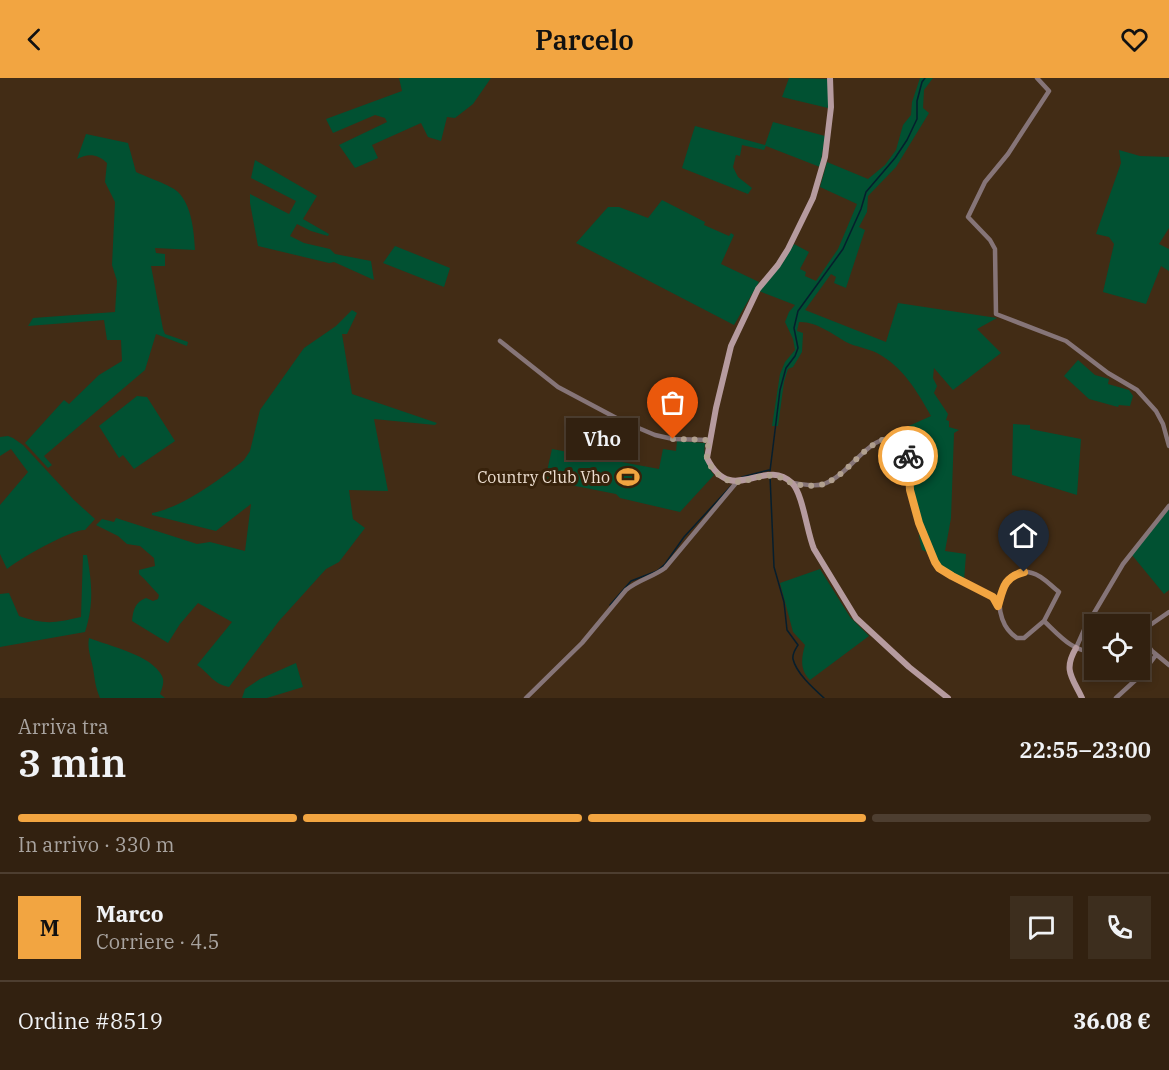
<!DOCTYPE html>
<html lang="it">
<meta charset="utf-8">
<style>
:root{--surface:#322110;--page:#3d2e1e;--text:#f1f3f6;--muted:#a8a39f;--line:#4d3e30;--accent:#f2a541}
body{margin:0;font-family:"IBM Plex Serif",serif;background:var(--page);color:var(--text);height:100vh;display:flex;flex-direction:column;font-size:22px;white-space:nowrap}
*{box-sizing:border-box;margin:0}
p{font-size:20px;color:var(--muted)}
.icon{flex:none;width:33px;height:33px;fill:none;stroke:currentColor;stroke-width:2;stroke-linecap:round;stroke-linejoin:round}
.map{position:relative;height:620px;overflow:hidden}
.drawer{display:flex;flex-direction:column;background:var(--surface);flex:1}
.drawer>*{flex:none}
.buttons{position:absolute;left:1084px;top:536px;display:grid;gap:12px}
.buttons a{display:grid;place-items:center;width:66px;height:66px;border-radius:0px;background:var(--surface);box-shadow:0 3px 9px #0003,0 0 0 2px var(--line);font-size:30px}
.pin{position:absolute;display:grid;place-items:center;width:51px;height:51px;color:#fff;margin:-62px -26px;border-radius:50% 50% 50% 0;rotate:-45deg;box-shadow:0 0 6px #0007}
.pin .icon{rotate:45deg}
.courier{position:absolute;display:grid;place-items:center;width:60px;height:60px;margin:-30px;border:4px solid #f2a541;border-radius:50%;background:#fff;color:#222;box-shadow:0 2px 8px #0007}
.bubble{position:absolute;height:42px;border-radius:0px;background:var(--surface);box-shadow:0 3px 9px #0003,0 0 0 2px var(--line);font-size:20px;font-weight:600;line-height:42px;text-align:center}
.overview em{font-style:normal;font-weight:600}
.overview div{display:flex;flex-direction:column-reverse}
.overview{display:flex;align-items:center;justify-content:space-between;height:102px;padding:0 18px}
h1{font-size:39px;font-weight:600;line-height:45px}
.bar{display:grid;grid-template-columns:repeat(4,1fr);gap:9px 6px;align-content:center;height:72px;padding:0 18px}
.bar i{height:8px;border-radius:4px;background:var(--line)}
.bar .selected{background:var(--accent)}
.bar p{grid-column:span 4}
.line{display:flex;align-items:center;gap:15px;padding:0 18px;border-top:2px solid var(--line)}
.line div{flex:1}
.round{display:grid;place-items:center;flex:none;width:63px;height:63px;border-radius:0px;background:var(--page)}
header{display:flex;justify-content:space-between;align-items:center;height:78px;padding:0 18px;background:var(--accent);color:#111;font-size:27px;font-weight:600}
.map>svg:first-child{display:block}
</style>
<header><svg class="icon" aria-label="back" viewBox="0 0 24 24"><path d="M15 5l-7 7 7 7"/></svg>Parcelo<svg class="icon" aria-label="heart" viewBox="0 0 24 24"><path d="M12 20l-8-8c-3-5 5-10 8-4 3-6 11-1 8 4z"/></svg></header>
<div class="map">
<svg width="1169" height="620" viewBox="0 0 1169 620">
<rect width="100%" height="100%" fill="#422c15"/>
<path fill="#015132" d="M399,0H491L473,26L455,40L447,39L441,63L428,59L421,45L372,67L378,80L355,90L339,67L387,44L385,40L375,37L333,55L326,41L402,13Z
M789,0L828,1V30L782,19Z
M920,0H933L924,12L923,30L929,35L896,89L868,118L867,134L859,149L865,152L846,210L834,205L836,199L831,196L805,232L886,264L898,225L997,240L977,251L1001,275L953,312L934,290L933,300L937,308L934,315L948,336L946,342L949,343V349L959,352L954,355L951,440L945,473L966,476L964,503C958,500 951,497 945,492C937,485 933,475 922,472L920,464L909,368L902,351L931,338C917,313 903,289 877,275C867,270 856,269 846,264C833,256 815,243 799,244L797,253L803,255L802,274L793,289L788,291L784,304L778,348H772L780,296L785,284L795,272L793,261L785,244L789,234L795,227L759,213L782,186L794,166L809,174L800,191L806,194L805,198L816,203L838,171L857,126L820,109L827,84L868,101L885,87L896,72L903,47L911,37L912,24Z
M773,44L825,58L820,89L766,68L764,72L742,67L740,78L736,77L733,89L738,99L752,110L748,116L682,90L695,48L765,67Z
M86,56L128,65L136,94C146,99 171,107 178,114C192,128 194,154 195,172L155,170L156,175L165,176V188H151L163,251L165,256L188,264L187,268L156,256L145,292L44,378L52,387L48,390L25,365L64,322L69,326L99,297L122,283L121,262H107L104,242L28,248L33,240L115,234L117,203L112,187L115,124L105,104L107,85C98,76 88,75 77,81Z
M1119,72L1140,78L1169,79V150L1159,166L1169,171V193L1161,188L1146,226L1103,214L1114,166L1109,159L1096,156L1121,85Z
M255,82L317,118L303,141L329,156L328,158L311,153L297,146L290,158L304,165L330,171L335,176L371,183L374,202L334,184L329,185L258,168L250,125V116L289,136L296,123L251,100Z
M662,122L705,144L704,147L729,158L731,155L734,157L721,186L759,204L734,247L576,165L608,129H619L648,140Z
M395,168L450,190L444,209L383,185Z
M352,232L357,235L347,256H342L352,316L437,345L435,347L374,341L388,413L349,412L353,441L365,450L339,484L326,491L279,543L229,609C213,606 209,595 197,587L232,544L198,525L180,546L168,565L132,543C133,532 135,524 146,520L153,523L158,521L159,517C152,510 147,503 139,496V492L155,488L154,480L140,468L127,466L118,458L96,447L102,441L114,444L116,440L197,466L210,464L245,473L251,426L216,453L152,437V435C181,430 221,401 244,382L250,373L260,332L304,270L336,248Z
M1078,282L1095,297L1109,301L1108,306L1129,312L1133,318L1130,328L1119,327L1118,329L1089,321L1064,298Z
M137,318L147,319L175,363L134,391L123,377L119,380L99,348Z
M1013,346L1030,347V351L1081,361L1077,417L1012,397Z
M8,358L13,360L23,367L74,422L95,441L85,452C72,451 19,481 7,491L0,476V427L28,394L11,371L0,378V359Z
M677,363L705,365C703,378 706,387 714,397L680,434L620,420L616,416L545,402L552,371L659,391L663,371L676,373Z
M1169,431V512L1164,516L1132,477Z
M83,477H87C92,506 94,526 85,554L0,569V516L9,515L19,538C45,547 55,545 81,539Z
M820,491L850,539L869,558L810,602C800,592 801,581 805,567L793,554L780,505Z
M89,560C109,568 152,577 162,598C165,604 162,610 160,616L165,620H100C95,608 95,602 93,590C91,579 87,571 89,560Z
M296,585L303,609L267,620H242L245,611L260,601Z"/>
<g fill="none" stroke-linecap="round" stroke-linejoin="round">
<path stroke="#061e2d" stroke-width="1.5" d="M770,393L780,312L786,290L795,278L798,270L794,250L798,233L843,171L861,131L866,114L895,80L907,62L917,41V23L922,4L925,0
M770,398L774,489L784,524L787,552L798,567C795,572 792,576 793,581C796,595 814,611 824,620
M742,399L769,392
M610,527L631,503L657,493L665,486L684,459L731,408"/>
<path stroke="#867578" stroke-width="4.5" d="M1037,0L1049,13L1008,76L985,104L968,139L990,162L995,171L996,236L1066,263L1108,295L1137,312L1156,333L1163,346L1169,368
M500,263L558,309L622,343L655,357L673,361L709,362
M792,405C802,406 815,409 824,406C853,395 868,354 901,360C913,378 905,394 910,414C916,437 924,462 935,484C948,507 985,505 998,528
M1044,543L1024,560H1017C988,542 997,485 1032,495C1042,497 1051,508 1059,514L1044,543C1058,556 1074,576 1095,573
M1140,554L1169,534
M1140,558L1152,573L1169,587
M1076,570L1084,552L1123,486L1169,428
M526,620L582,565L626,512C638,502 653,499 665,490L736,405
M1116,620L1141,597L1156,577"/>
<path stroke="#b69b9f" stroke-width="6" d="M830,0L831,29L825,79L813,120L788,171L778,187L758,211L731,268L716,330L707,380C732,430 764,378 792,405C803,416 807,455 814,471L856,540L909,589L948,620
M1076,570C1063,592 1072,599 1082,620"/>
</g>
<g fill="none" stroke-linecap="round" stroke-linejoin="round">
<path stroke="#b1a08f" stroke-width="6" stroke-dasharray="0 10.8" d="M673,361L710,362C708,367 706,374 707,380C710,391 723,403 734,404C746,405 760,396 775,398C782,399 786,403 792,405C800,408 816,409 824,406C853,395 868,354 902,360L908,370V378"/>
<path stroke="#f2a541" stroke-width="8" d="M908,378L910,412L919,445L935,484L939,490L952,498L993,519L998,528C1003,510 1004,499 1024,494"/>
</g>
<defs>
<g id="stadium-bare" transform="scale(1.8)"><path d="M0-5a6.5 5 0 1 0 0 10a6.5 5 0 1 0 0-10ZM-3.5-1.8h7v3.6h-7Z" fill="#f2a541" stroke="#37220b" stroke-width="2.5" paint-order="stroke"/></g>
</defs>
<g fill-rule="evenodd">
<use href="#stadium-bare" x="628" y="399"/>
</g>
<g text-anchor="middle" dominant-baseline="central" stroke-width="6" stroke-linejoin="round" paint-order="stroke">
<g font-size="16" fill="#eddfd1" stroke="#37220b" text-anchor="end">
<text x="610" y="399">Country Club Vho</text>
</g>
</g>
</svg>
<div class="buttons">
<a><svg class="icon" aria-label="locate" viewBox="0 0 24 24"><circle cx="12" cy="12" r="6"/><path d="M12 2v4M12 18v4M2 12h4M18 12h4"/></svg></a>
</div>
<div class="pin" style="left:673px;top:361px;background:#ea580c"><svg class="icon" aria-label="bag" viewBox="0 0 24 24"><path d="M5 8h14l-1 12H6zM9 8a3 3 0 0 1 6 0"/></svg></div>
<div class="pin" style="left:1024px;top:494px;background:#1f2937"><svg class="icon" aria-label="home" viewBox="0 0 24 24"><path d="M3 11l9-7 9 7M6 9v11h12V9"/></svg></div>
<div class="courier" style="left:908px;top:378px"><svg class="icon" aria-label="bike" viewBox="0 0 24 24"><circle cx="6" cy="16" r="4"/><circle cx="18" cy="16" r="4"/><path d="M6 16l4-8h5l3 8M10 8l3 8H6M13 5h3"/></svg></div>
<div class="bubble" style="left:566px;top:340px;width:72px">Vho</div>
</div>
<section class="drawer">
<div class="overview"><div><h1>3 min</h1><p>Arriva tra</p></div><em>22:55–23:00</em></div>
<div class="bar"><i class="selected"></i><i class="selected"></i><i class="selected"></i><i></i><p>In arrivo · 330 m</p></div>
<div class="line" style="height:108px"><b class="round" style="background:var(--accent);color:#111">M</b><div><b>Marco</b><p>Corriere · 4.5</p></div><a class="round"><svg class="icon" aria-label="chat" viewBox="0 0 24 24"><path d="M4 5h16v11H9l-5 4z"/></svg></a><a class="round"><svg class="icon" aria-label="phone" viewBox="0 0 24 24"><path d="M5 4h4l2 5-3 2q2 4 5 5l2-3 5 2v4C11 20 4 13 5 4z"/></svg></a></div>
<div class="line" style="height:78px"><div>Ordine #8519</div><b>36.08 €</b></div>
</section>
